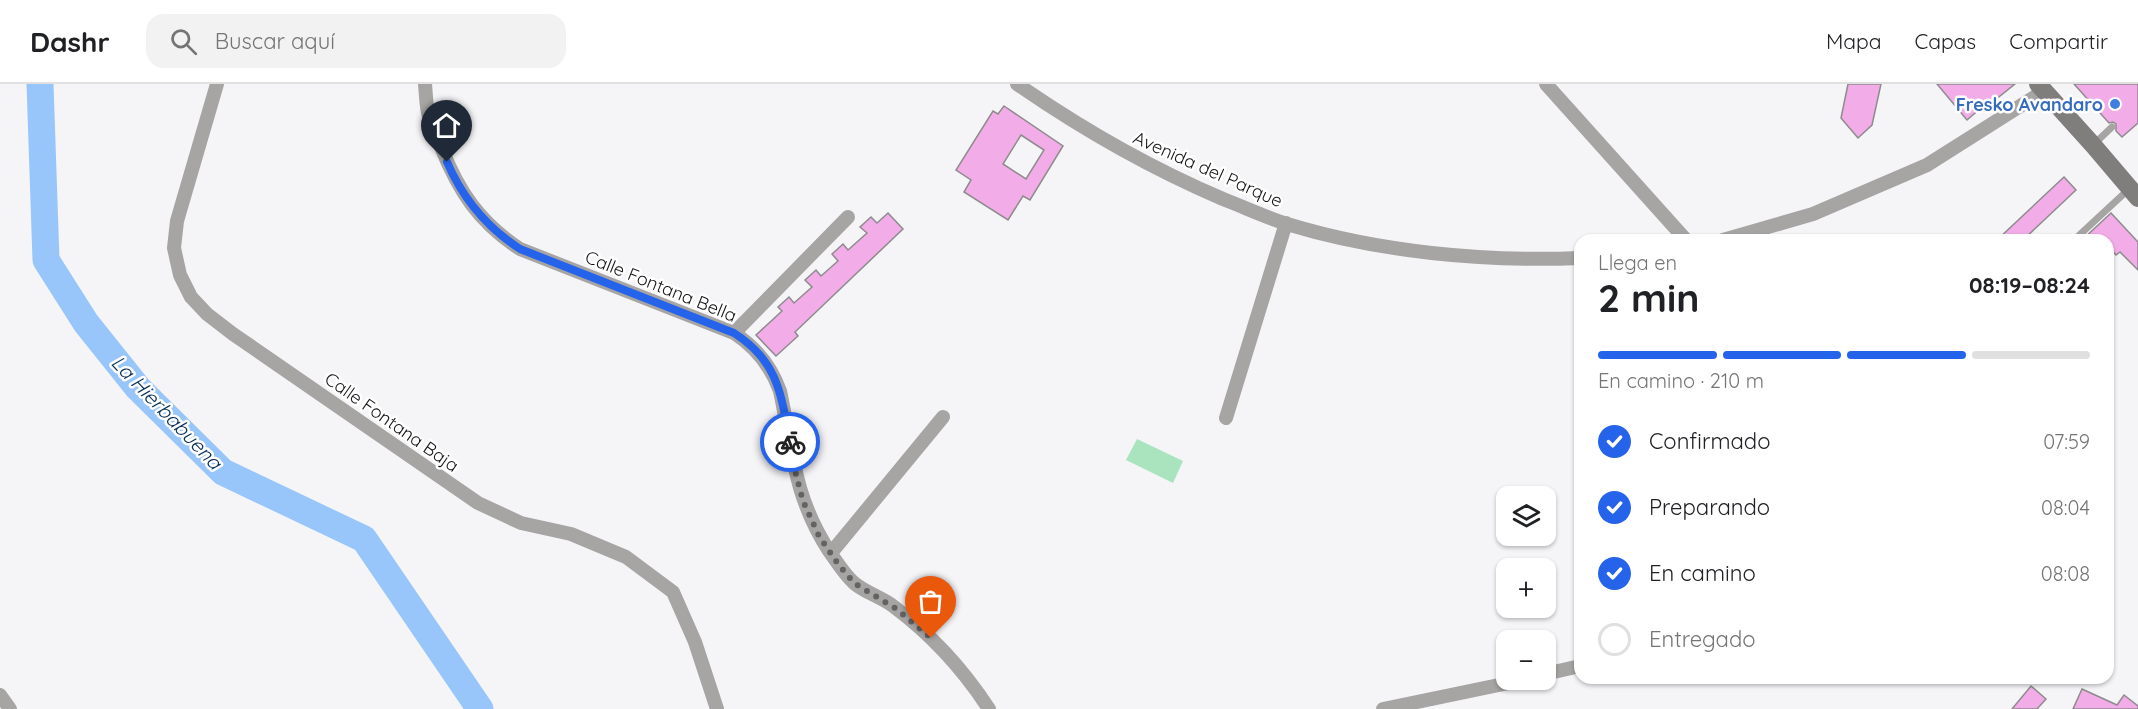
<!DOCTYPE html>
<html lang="es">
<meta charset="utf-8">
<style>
:root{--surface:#fff;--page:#f2f2f2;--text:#202124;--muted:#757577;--line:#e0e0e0;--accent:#2563eb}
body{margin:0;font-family:Quicksand,sans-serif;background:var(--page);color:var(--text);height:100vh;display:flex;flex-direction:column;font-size:22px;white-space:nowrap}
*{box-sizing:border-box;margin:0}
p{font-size:20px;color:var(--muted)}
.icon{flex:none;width:33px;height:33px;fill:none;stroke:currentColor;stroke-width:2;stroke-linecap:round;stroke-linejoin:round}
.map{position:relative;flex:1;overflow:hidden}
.sheet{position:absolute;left:1574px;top:150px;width:540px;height:450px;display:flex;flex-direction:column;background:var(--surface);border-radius:18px;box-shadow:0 2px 4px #0004}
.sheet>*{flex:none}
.tools{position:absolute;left:1496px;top:402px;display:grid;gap:12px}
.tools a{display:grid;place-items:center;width:60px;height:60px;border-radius:12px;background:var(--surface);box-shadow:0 2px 4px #0004;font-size:30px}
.pin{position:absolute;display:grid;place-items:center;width:51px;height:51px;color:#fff;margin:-62px -26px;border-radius:50% 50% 50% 0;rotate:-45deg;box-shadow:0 0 6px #0007}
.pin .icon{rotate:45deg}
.courier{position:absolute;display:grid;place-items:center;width:60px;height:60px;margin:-30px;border:4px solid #2563eb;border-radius:50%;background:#fff;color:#222;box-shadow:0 2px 8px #0007}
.overview em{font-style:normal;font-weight:700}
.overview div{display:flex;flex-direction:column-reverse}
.overview{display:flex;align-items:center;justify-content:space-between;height:102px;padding:0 24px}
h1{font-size:39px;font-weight:700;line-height:45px}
.bar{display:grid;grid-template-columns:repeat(4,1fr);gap:9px 6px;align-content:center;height:72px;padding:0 24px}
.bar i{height:8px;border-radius:4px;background:var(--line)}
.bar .on{background:var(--accent)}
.bar p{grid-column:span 4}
ol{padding:0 24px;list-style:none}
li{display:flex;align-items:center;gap:18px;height:66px}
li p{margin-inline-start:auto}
li .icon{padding:6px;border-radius:50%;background:var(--accent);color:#fff;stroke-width:4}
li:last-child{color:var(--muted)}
li i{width:33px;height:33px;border:3px solid var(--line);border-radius:50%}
header{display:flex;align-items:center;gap:36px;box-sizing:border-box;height:84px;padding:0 30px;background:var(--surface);border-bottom:2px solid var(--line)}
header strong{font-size:28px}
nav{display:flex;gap:33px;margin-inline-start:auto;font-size:21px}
.search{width:420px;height:54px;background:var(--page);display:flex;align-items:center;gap:15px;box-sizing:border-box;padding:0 21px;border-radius:18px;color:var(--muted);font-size:22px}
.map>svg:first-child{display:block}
</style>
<header>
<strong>Dashr</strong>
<div class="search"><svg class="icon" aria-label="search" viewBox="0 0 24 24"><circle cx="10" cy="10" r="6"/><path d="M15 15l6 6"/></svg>Buscar aquí</div>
<nav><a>Mapa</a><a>Capas</a><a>Compartir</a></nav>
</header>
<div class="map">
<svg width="2138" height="625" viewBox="0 0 2138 625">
<rect width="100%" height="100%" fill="#f5f5f8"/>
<path fill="#a9e4bf" d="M1137,355L1183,377L1173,399L1126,376Z"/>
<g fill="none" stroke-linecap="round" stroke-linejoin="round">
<path stroke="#98c6fa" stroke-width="27" d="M40,0L46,176L86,239L138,304L223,388L364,455L480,625"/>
</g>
<path fill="#f2ace7" stroke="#8e8b8d" stroke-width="1.5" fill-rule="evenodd" d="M1848,0H1881L1872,41L1858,54L1841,34Z
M1937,0H2015L1990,20L1988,18L1967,36Z
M2074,0H2138V39L2122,53L2116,47V40L2113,38L2109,39Z
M1004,22L1063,62L1030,116L1023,112L1008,136L964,108L971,96L956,86L993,27L998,30ZM1021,51L1044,66L1026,95L1003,80Z
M2064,93L2076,106L2023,156H1997Z
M888,129L903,145L795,248L798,252L776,272L756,251L782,227L778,223L789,213L794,219L812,203L805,196L816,186L821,192L838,177L832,170L843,160L848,166L867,149L860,143L871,133L877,139Z
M2111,129L2138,158V186L2120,168L2116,171L2108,162V156H2082Z
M2031,602L2046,615L2037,625H2012Z
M2082,605L2117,621L2124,611L2138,622V625H2073Z"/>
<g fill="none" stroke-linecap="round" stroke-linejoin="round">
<path stroke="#a6a5a4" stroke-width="7" d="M2093,61L2112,43
M2074,156L2129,105"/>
<path stroke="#a6a5a4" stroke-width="14" d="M217,0L177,137L174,164L180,191L191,213L207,230L233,250L478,419L521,439L571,450L626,473L673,508L695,558L717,625
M425,0C426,10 426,23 429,33C432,43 437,53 441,63C459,108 479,138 520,165L734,249C757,264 771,282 780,307C793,368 794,413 829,467C837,478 844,490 854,499C866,509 881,513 893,522C932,551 963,585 989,625
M1017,0C1082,45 1150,84 1223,115C1244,123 1265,133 1287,140C1379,168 1483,178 1580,174
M1546,0L1686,156
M1723,156L1813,130L1927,81L2044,7
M734,249L848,133
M1226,334L1286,139
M831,469L943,333
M1545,590L1580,582
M0,611L10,625
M1383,625L1523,596"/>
<path stroke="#807e7d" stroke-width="18" d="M2038,0L2093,61L2138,114"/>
</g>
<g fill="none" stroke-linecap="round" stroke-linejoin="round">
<path stroke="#636364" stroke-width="6" stroke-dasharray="0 10.8" d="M790,358L794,383L803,417L819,452L838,480L854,499L895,524L931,554"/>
<path stroke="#2563eb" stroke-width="8" d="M447,78C463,115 486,143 520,165L734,249C778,277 781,310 790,358"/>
</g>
<circle fill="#3f7fe0" stroke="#fff" stroke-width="2" cx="2115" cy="20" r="6"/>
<g text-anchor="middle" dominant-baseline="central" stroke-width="5" stroke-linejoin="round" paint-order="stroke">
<g font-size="18" font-weight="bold" fill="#366cbe" stroke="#fff" text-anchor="end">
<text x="2103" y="20">Fresko Avandaro</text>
</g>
<g font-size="18" fill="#141415" stroke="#fff">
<text transform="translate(1208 85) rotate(24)">Avenida del Parque</text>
<text transform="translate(661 202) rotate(22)">Calle Fontana Bella</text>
<text transform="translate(392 338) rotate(35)">Calle Fontana Baja</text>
</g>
<g font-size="20" font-style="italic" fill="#062f58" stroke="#fff">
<text transform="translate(167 328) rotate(46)">La Hierbabuena</text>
</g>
</g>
</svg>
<div class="tools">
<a><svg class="icon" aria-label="layers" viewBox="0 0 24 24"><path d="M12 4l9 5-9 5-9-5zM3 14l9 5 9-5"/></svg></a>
<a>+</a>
<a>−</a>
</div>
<div class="pin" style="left:931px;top:554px;background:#ea580c"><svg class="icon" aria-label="bag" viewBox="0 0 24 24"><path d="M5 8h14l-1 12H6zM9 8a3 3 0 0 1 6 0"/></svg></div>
<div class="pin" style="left:447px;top:78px;background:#1f2937"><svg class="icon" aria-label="home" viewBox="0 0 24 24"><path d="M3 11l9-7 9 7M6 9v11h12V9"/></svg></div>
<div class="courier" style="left:790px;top:358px"><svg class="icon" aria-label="bike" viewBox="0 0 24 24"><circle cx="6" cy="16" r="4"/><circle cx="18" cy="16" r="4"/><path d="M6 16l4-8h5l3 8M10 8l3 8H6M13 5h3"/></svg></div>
<section class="sheet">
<div class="overview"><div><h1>2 min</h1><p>Llega en</p></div><em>08:19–08:24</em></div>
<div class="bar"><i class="on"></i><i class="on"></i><i class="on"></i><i></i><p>En camino · 210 m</p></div>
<ol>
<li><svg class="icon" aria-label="check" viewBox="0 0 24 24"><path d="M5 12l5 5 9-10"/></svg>Confirmado<p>07:59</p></li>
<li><svg class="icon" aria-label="check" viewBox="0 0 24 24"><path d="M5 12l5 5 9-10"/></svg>Preparando<p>08:04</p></li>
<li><svg class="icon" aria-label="check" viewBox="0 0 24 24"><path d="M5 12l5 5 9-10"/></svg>En camino<p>08:08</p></li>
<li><i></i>Entregado</li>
</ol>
</section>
</div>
